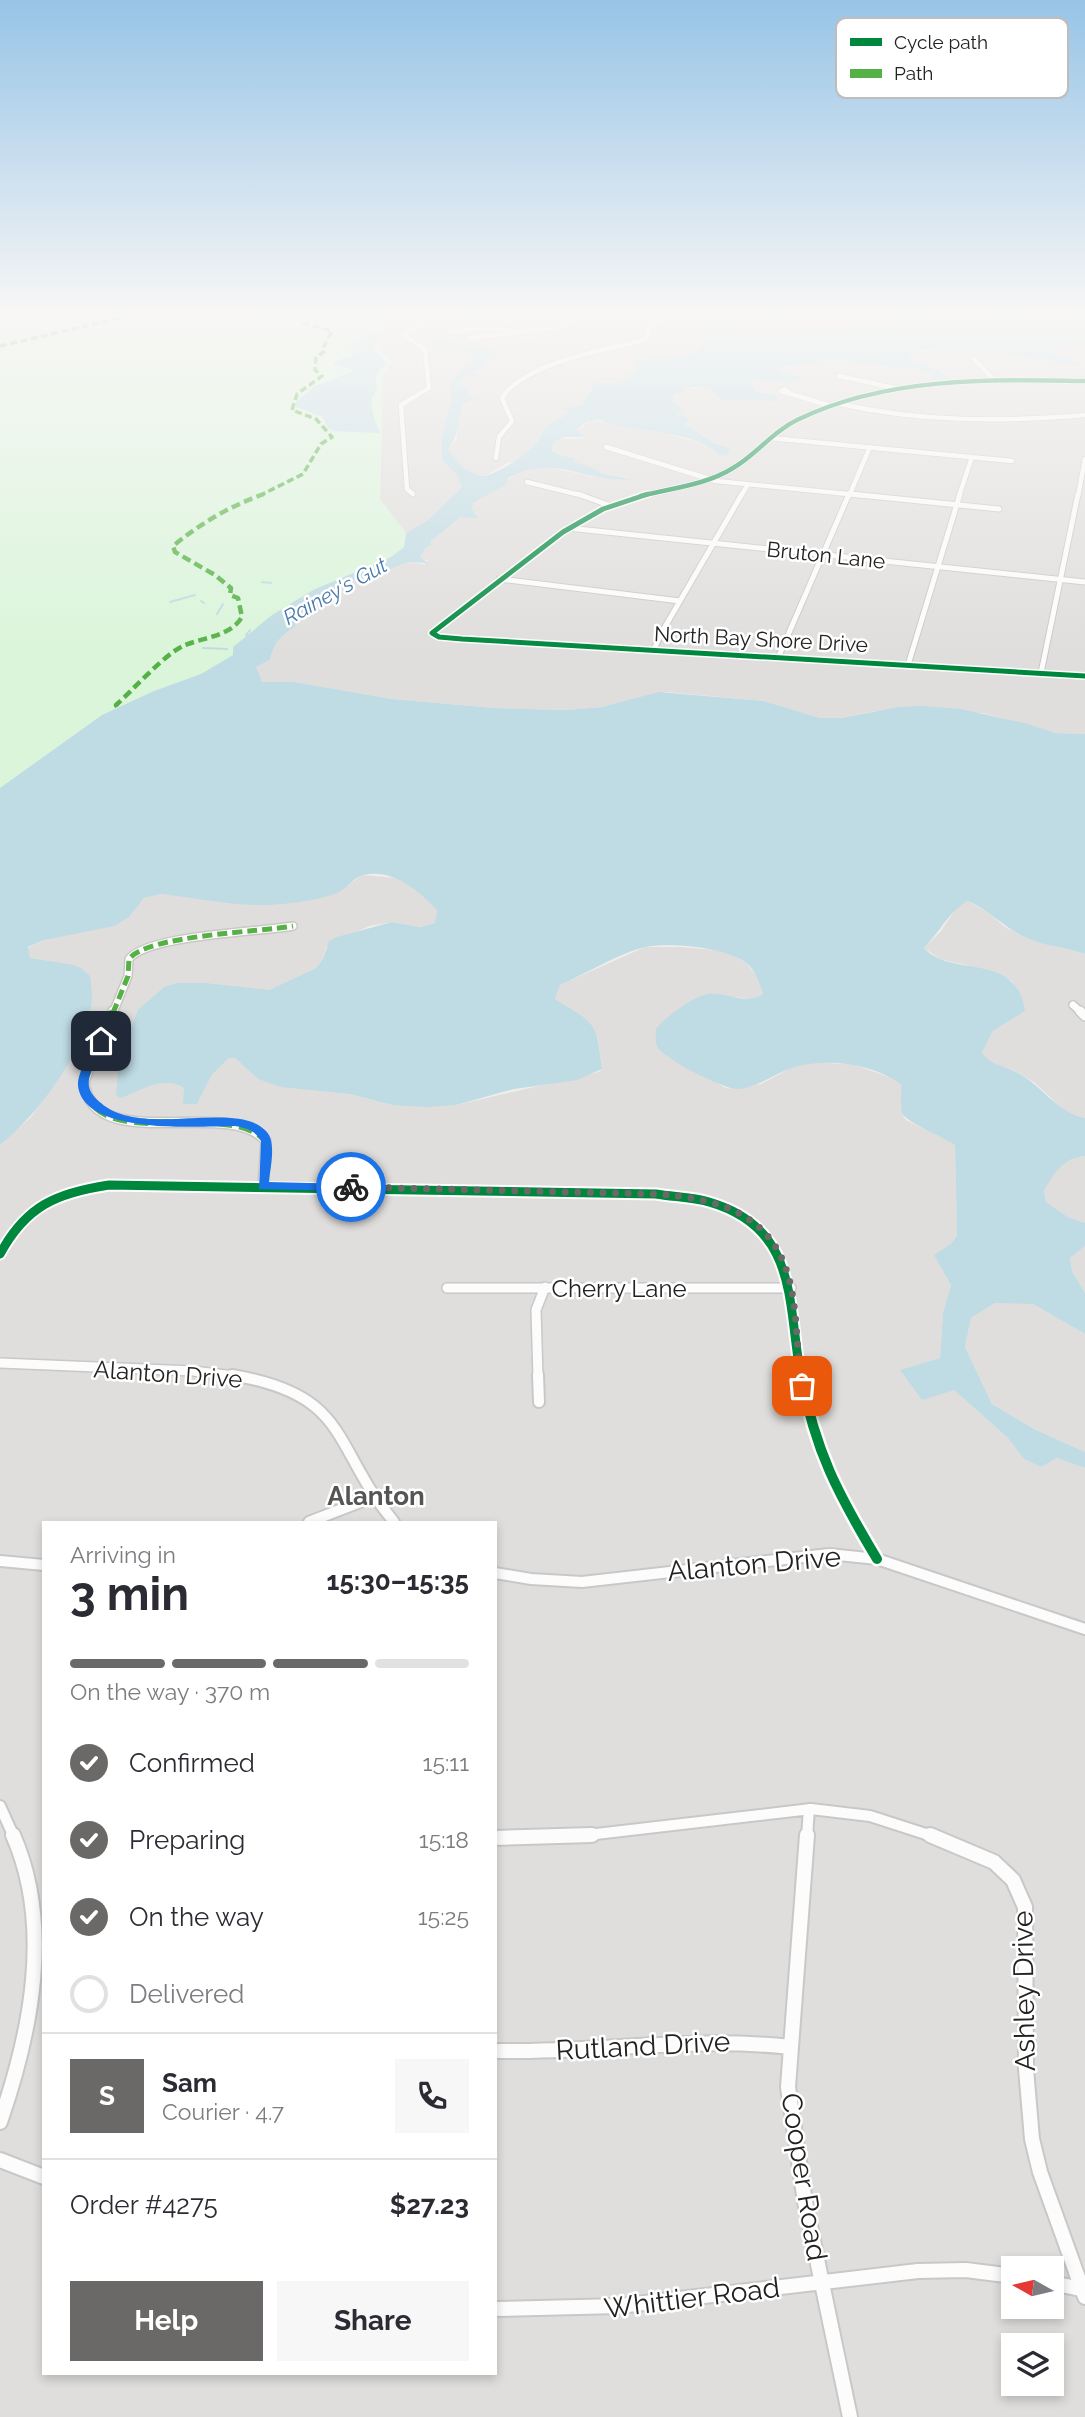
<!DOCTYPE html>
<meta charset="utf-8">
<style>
:root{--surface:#fff;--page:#f7f7f7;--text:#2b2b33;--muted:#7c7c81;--line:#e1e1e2;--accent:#6a6968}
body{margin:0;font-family:Raleway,sans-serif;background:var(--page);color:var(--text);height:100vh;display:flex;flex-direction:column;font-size:26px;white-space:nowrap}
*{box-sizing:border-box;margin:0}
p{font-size:23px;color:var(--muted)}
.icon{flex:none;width:38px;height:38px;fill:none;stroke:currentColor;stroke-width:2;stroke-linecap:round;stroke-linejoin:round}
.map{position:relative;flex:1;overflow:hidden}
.sheet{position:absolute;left:42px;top:1521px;width:455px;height:854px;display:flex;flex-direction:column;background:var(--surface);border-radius:0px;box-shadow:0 4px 10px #0003}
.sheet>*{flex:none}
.needle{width:46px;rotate:278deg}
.controls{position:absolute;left:1001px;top:2256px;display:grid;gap:14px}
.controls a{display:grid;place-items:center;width:63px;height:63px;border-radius:0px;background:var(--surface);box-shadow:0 4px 10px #0003;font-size:35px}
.pin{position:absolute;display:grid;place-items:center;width:60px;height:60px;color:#fff;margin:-30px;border-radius:14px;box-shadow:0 4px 10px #0006}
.courier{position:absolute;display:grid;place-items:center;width:70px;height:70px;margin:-35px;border:5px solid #1a73e8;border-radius:50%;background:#fff;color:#222;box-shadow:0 2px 9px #0007}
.headline em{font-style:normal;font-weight:700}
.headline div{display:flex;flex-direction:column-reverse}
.headline{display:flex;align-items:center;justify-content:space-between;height:119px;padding:0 28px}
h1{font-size:46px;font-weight:700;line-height:52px}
.bar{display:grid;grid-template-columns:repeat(4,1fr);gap:10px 7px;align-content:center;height:84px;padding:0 28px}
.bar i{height:9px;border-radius:5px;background:var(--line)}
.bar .selected{background:var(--accent)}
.bar p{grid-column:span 4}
.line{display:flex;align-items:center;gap:18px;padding:0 28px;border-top:2px solid var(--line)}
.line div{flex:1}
.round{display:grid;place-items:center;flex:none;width:74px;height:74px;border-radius:0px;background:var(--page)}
ol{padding:0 28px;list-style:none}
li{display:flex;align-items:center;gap:21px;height:77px}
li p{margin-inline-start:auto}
li .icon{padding:7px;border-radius:50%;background:var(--accent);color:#fff;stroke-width:4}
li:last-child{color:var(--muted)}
li i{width:38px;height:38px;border:4px solid var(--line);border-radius:50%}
.button{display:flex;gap:14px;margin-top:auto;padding:14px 28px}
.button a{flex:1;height:80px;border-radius:0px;background:var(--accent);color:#fff;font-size:28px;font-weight:700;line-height:80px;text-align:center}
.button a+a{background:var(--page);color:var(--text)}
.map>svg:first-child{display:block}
</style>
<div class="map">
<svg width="1085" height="2417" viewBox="0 0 1085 2417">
<rect width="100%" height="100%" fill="#f0eeeb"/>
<path fill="#dfdedc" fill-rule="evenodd" d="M385,314H471L429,327L417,334L420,340L463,351L477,358L451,380V400L441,441L442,460L456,474L462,487L429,519L406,533L380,500L383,375L392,362L379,350Z
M483,314H601L586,323L560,329L542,338L486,349L423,336L434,327L467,322Z
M611,314H715L706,315L715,332L704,337L701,348L688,355L639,359L634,373L618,383L604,382L591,390L581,406L562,410L570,413L545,431L524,459L507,463L485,476L472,473L457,462L448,449L457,439L458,418L463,404L473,398L468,396L459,382L472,372L480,371L492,358L499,355L494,350L548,341Z
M798,314H876L896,322L887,327L851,324L855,329L850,332L807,331L758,337L736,336L733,328L797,317Z
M910,314H996L982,321L966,323L939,321Z
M1085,344V734L1056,733L983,713L876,711L841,718H820L764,701L666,692L602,707L567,710L494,708L392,699L294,682H262L258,674L256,667L270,660L271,651L284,633L295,627L297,617L323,595L353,580L371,577L408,562L424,564L428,561L419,557L430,542L461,517H477L472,509L473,503L524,469L547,467L596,477L632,478L600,473L596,469L581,466L574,462V459L557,454L552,450L554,442L561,439L585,438L576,430L593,420L662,432L701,443L715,449L721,456L720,446L684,423L688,419L677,414L672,397L683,390L704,387L712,389L719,399L777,401L779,398L775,395L755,391L751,380L789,383L803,376L788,374L780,371V367L826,360L920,370L952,378L934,368L907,359L911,354L945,347L1082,364L1064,360L1053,355L1049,349Z
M362,875L397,878L421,892L437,909L435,923L420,927L392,922L369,926L326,947L323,959L316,968L269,990H255L128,1095L157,1082H170L184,1088L186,1095L197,1104L212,1075L229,1058H235L258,1079L350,1094L392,1105H456L599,1072L602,1069L598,1039L555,999L560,985L645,947H682L726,951L746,963L758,977L763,994L754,1000L735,997L668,1057L726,1088L738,1089L761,1084L791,1068L817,1062L855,1065L892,1078L902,1084V1114L906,1120L955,1144L957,1235L951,1244V1285L943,1313L940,1358L901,1370L954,1390L1007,1437L1024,1459L1041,1467L1057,1458L1085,1468V2417H0V1145L31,1117L65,1067L83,1032L70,964L30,958L28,948L44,940L129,917L144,898L161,894L268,905L341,891ZM44,1522H495V2373H44ZM1013,2268H1052V2306H1013ZM1013,2345H1052V2384H1013Z
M968,901L987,912L1005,927L1030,940L1085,954V1118L1067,1113L1035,1083L1015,1071L987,1061L982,1053L993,1031L1025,1011L1012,981L994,972L940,959L924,948L941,931L957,907Z
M1085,1156V1223L1068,1217L1046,1202L1044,1191L1057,1167L1076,1157Z
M1085,1246V1293L1072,1271L1070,1258Z
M1016,1302L1033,1304L1085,1334V1452L1034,1429L992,1404L965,1347L971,1318L995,1303Z"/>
<path fill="#daf5da" d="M0,314H385L379,349L393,362L383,375L380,499L406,533L404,547L391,557L313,590L255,629L248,637L237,644L233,655L201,674L154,691L102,715L0,788Z"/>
<path fill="#bfdbe3" d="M471,314H483C468,330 440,320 423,336L486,349L542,338L560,329L586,323L601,314H611L589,327L548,341L495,349V353L500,355L492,358L481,369L483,370L472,372L477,375L466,377L459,382V384L470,390L468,396L475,399L463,404C457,420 460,436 448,449C457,462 468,475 485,476C504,470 541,448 544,428L569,413L561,409L581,406L591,390L592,383H618L634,373L636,360L688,355L701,348V340L715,332L706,315L715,314L727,321L798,314V317L733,328L737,336L758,337L807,331L850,332L855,329L851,324L882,327L895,324V320L876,314H910L939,321L966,323L982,321L996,314H1085V344L1049,350L1053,355L1082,363L1081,365C1050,364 923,333 907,359L934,368L952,379L935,380L933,373L920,370L832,360L780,367V371L804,378L789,383L751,380L755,391L778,396L777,401L722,400C703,383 696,383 673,396L675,404L683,408L677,414L689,418L685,424L716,444L730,448L727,455L721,456C697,431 642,432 611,424C605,423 601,419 595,420C588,421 581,425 576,430L587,437H566L554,442L552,450L557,454L575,459L574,462L596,469L600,473L632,479C585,484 555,452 508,478L507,484L473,503L472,509L478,518L461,517L430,542L432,545L426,547L420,557L428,563L408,562L371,577L353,580L323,595L297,617L295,627C282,634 272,645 270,660L256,667L262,682H294L392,699L494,708L567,710L602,707L659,692L764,701L820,718H841L899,707L922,706L961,709L1024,723L1056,733L1085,734V954C1067,948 1048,946 1031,940C1007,931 991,911 968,901C950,910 939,933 924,948C952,979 1016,950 1025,1011L993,1031L982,1053C990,1065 1003,1065 1016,1072C1041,1084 1057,1113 1085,1118V1156C1063,1158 1054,1173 1044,1191L1046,1202L1068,1217L1085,1223V1246L1070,1258L1072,1271L1085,1293V1334L1033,1304L995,1303L971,1318L965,1347L992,1404L1034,1429L1085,1452V1468L1057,1458L1041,1467L1024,1459L1007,1437L954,1390L922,1400L900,1370L940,1358L943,1313L951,1285L934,1255L951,1244L957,1235L955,1145C945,1138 904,1121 902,1113C900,1105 902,1093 901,1084C873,1064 826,1057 792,1068C773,1074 758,1088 737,1089C723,1089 662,1058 657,1046C655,1042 656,1034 656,1029C664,1018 690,999 704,995C724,989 744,1007 763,994C759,982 756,970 745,962C725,947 670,942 645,947C622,952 583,975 560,985L555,999C596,1025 596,1020 602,1069L577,1080L514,1089L456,1105L427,1107L392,1105L350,1094L281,1087L258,1079L235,1058H229L212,1075L197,1104H183L184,1088C161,1074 142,1091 120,1098L116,1095L119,1059L138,1010L164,987L177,983H204L269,990L316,968L323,959L329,941L337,937L392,922L420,927L435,923L437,910C419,890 392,868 363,875C354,878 349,886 341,891C325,900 287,904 268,905C233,906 196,898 161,894L144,898L129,917L114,926L44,940L28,947L30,958L70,964L81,968L90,976C91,983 92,991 92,998C89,1047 37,1116 0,1145V788L102,715L154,691L201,674L233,655V647L272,615L313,590L391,557L404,547L406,533L429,519L462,487L456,474L442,460L441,441L451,400V380L477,358L463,351L420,340L417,334L429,327Z
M374,332L387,333L376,340L373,349L387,364C376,370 374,378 377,389C366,401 375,421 380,433L334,431L328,428L323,417L296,407V402L315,386L352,372V369L335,365L334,362L354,355L350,343L352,341Z"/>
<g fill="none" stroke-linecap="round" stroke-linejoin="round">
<path stroke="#bfdbe3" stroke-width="2" d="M262,582L271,583
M201,601L204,603
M170,602L195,595
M217,614L223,604
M249,636L246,635L250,630
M203,648L227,649"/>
<g stroke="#c9c8c7" stroke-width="6">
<path id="minor-far5" d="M828,317L830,314
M506,321L520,314
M451,332L492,327L515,332
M470,338L565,326L569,324L573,314
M974,359L995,381
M839,376L895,388
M785,389L791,394L781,391Z
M791,394L831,406
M840,404C921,422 1002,422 1085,415
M770,438L1012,461
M606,447L716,481L868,496
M496,458L499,437L512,421L502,398C523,364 604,349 642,341L647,337L650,327L672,314
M527,482L584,496
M413,494L407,489L401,405L429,388L425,350L403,334L420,324L421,314
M641,496C672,488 706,485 733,468C756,455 772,432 797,420C885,377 989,379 1085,381
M741,496L748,484
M849,496L870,447
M959,496L972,457
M1078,496L1085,459"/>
</g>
<g stroke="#c9c8c7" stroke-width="7">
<path id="minor-far4" d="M578,494L611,506
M648,494L603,509L563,532L432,633L439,637L462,639L1085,676
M850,494L999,509
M568,528L1085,582
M499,579L680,601
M657,649L655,647L662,632L742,494
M778,658L849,494
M908,665L960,494
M1041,673L1078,494"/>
</g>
<g stroke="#c9c8c7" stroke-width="10">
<path id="minor-far3" d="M1073,1005L1082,1013
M113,1013L128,976L129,959C147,935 260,932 293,926"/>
</g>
<g stroke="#c9c8c7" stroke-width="12">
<path id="minor-far2" d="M113,1011L84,1081C91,1157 230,1096 266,1141L263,1186
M1080,1011L1085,1016
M0,1254C26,1206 56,1193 109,1185L656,1194C673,1197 692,1197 709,1202C799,1228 787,1303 801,1377
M447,1288H791
M0,1363L193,1371L243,1377
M538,1377L536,1310L545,1287"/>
</g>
<g stroke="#c9c8c7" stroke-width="14">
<path id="minor-far1" d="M232,1375C352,1395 331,1447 394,1522
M538,1375L539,1402
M801,1375C815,1451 838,1494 877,1559
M309,1522L373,1497
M0,1561L44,1565
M495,1573L531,1579L582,1582L829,1554L877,1559L1085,1629
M0,1806L14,1837
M570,1837L811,1809L870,1816L935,1837
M807,1837L809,1809"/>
</g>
<g stroke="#c9c8c7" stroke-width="18">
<path id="minor" d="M807,1835L788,2087L805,2202L850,2417
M930,1835L994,1862L1013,1880L1025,1907L1026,2069L1032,2139L1040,2172L1085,2297
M495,1838L592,1835
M495,2051C594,2053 691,2036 790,2047
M0,2122C31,2032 53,1926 13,1835
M0,2160L44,2177
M1052,2283L1085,2290
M495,2309L619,2306L918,2271L966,2270L1013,2276"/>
</g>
<use href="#minor-far5" stroke="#fdfcfc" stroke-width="4.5"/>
<use href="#minor-far4" stroke="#fdfcfc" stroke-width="5"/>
<use href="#minor-far3" stroke="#fdfcfc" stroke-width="7"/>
<use href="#minor-far2" stroke="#fdfcfc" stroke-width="9"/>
<use href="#minor-far1" stroke="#fdfcfc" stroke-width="10"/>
<use href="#minor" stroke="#fdfcfc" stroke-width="14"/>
<path stroke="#55b145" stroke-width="3.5" stroke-dasharray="7 3.5" stroke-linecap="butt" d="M0,346L137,314
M259,496L303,474L321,444L332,437L316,419L292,410L297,394L322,376L315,370L316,357L325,351L324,346L332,331L303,323V314"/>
<path stroke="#55b145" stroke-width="4.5" stroke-dasharray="9 4.5" stroke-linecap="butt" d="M117,707L116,705C133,690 165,654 183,646C203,637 230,637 242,617L238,598L230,595L231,588L215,575L175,552L173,546C201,523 230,506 264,494"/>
<path stroke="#55b145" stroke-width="5" stroke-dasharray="10 5" stroke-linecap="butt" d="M113,1013L128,976L129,959C147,935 260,932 293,926"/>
<path stroke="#55b145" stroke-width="7" stroke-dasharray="14 7" stroke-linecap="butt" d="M113,1011L84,1081C91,1157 230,1096 266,1141L263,1186"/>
<g stroke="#fff" stroke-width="6">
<path id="cycleway-far3" d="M641,496C672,488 706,485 733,468C756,455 772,432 797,420C885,377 989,379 1085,381"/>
</g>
<g stroke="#fff" stroke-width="8">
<path id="cycleway-far2" d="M648,494L603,509L563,532L432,633L439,637L462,639L1085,676"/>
</g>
<g stroke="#fff" stroke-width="13">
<path id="cycleway-far1" d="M0,1254C26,1206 56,1193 109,1185L656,1194C673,1197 692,1197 709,1202C799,1228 787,1303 801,1377"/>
</g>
<g stroke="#fff" stroke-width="15">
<path id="cycleway" d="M801,1375C815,1451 838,1494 877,1559"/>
</g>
<use href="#cycleway-far3" stroke="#00873e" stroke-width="4.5"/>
<use href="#cycleway-far2" stroke="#00873e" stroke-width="5"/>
<use href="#cycleway-far1" stroke="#00873e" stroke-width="9"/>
<use href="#cycleway" stroke="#00873e" stroke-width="10"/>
</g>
<linearGradient id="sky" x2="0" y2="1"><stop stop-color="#97c4e6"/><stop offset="0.48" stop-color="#f8f7f6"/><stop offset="1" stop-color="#f8f7f6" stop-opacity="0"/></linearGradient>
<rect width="1085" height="653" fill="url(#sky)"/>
<path fill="#1a73e8" d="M101,1038L106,1041C100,1053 87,1073 89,1086C90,1093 96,1099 101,1103C142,1139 236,1099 266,1131C277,1142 270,1168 269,1182L351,1184L357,1187L351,1191L259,1189L261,1141C255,1130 246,1128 235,1126C201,1126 84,1136 78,1086C77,1073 90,1053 96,1041Z"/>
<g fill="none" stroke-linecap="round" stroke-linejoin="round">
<path stroke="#6a6968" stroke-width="7" stroke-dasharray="0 12.6" d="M351,1187L656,1194C717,1198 772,1213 789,1279C798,1312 796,1352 802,1386"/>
</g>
<g text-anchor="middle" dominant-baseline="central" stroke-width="5" stroke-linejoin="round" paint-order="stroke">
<g font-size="21" fill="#222" stroke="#fff">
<text transform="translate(826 555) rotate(6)">Bruton Lane</text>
<text transform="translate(761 639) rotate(3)">North Bay Shore Drive</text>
</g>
<g font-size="21" font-style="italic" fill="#4a7aab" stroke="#fff">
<text transform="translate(335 591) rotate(-29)">Rainey's Gut</text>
</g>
<g font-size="24" fill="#222" stroke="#fff">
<text x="619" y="1288">Cherry Lane</text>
<text transform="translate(168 1374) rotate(4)">Alanton Drive</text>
</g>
<g font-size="26" font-weight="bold" fill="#555" stroke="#fff">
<text x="376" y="1496">Alanton</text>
</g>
<g font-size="28" fill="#222" stroke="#fff">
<text transform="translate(754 1564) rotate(-5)">Alanton Drive</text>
<text transform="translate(1024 1991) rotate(-91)">Ashley Drive</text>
<text transform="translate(643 2046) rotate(-3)">Rutland Drive</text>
<text transform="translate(804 2177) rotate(81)">Cooper Road</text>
<text transform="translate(692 2298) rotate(-7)">Whittier Road</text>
</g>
</g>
<rect x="836" y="18" width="232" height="80" rx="10" fill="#fff" stroke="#bdbdbd" stroke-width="2"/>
<rect x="850" y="38" width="32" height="8" fill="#00873e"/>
<rect x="850" y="69" width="32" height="9" fill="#55b145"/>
<g font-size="19" fill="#222">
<text x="894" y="49">Cycle path</text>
<text x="894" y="80">Path</text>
</g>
</svg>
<div class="controls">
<a><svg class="needle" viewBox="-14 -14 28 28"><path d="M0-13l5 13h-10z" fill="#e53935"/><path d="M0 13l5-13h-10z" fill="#7c7c81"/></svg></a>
<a><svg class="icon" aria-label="layers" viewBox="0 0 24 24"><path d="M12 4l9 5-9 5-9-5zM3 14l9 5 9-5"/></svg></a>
</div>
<div class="pin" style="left:802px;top:1386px;background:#ea580c"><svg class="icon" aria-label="bag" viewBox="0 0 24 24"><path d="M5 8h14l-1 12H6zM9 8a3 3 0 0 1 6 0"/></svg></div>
<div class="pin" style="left:101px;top:1041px;background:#1f2937"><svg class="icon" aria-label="home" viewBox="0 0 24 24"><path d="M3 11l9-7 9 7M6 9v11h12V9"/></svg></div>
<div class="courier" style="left:351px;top:1187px"><svg class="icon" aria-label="bike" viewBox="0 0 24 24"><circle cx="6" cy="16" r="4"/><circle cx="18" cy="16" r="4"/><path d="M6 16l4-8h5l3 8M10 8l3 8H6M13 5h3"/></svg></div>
<section class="sheet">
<div class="headline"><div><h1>3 min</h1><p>Arriving in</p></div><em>15:30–15:35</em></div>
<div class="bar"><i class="selected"></i><i class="selected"></i><i class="selected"></i><i></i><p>On the way · 370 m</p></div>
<ol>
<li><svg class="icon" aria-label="check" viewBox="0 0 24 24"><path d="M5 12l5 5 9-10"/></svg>Confirmed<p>15:11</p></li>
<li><svg class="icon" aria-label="check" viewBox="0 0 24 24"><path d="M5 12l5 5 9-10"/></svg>Preparing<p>15:18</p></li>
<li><svg class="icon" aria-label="check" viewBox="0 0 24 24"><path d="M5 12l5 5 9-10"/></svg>On the way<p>15:25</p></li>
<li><i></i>Delivered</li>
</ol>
<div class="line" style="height:126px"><b class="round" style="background:var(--accent);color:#fff">S</b><div><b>Sam</b><p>Courier · 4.7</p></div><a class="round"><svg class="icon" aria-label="phone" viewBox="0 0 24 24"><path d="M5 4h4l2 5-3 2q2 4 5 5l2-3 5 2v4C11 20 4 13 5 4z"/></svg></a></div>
<div class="line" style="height:91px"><div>Order #4275</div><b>$27.23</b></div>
<div class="button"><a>Help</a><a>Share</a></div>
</section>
</div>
